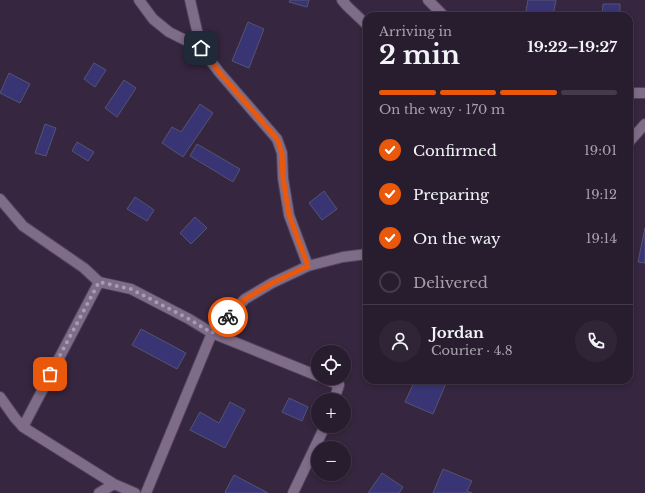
<!DOCTYPE html>
<meta charset="utf-8">
<style>
:root{--surface:#281c2f;--page:#302537;--text:#f1f3f6;--muted:#a5a1aa;--line:#443a4b;--accent:#ea580c}
body{margin:0;font-family:"Libre Baskerville",serif;background:var(--page);color:var(--text);height:100vh;display:flex;flex-direction:column;font-size:15px;white-space:nowrap}
*{box-sizing:border-box;margin:0}
p{font-size:13px;color:var(--muted)}
.icon{flex:none;width:22px;height:22px;fill:none;stroke:currentColor;stroke-width:2;stroke-linecap:round;stroke-linejoin:round}
.map{position:relative;flex:1;overflow:hidden}
.details{position:absolute;left:363px;top:12px;width:270px;height:372px;display:flex;flex-direction:column;background:var(--surface);border-radius:12px;box-shadow:0 2px 6px #0003,0 0 0 1px var(--line)}
.details>*{flex:none}
.fabs{position:absolute;left:311px;top:345px;display:grid;gap:8px}
.fabs a{display:grid;place-items:center;width:40px;height:40px;border-radius:50%;background:var(--surface);box-shadow:0 2px 6px #0003,0 0 0 1px var(--line);font-size:20px}
.pin{position:absolute;display:grid;place-items:center;width:34px;height:34px;color:#fff;margin:-17px;border-radius:8px;box-shadow:0 2px 6px #0006}
.courier{position:absolute;display:grid;place-items:center;width:40px;height:40px;margin:-20px;border:3px solid #ea580c;border-radius:50%;background:#fff;color:#222;box-shadow:0 1px 5px #0007}
.head em{font-style:normal;font-weight:700}
.head div{display:flex;flex-direction:column-reverse}
.head{display:flex;align-items:center;justify-content:space-between;height:68px;padding:0 16px}
h1{font-size:26px;font-weight:700;line-height:30px}
.bar{display:grid;grid-template-columns:repeat(4,1fr);gap:6px 4px;align-content:center;height:48px;padding:0 16px}
.bar i{height:5px;border-radius:3px;background:var(--line)}
.bar .current{background:var(--accent)}
.bar p{grid-column:span 4}
.line{display:flex;align-items:center;gap:10px;padding:0 16px;border-top:1px solid var(--line)}
.line div{flex:1}
.round{display:grid;place-items:center;flex:none;width:42px;height:42px;border-radius:21px;background:var(--page)}
ol{padding:0 16px;list-style:none}
li{display:flex;align-items:center;gap:12px;height:44px}
li p{margin-inline-start:auto}
li .icon{padding:4px;border-radius:50%;background:var(--accent);color:#fff;stroke-width:4}
li:last-child{color:var(--muted)}
li i{width:22px;height:22px;border:2px solid var(--line);border-radius:50%}
.map>svg:first-child{display:block}
</style>
<div class="map">
<svg width="645" height="493" viewBox="0 0 645 493">
<rect width="100%" height="100%" fill="#36263f"/>
<path fill="#393574" stroke="#535472" d="M290,0H309L307,7L289,2Z
M528,0H556L553,16H525Z
M603,4H620V16H602Z
M248,22L264,29L249,68L232,61Z
M94,63L106,70L95,87L84,79Z
M9,73L30,84L20,103L0,93Z
M124,80L136,88L117,117L105,108Z
M200,104L213,113L183,157L162,143L172,127L181,132Z
M45,124L56,128L46,156L35,153Z
M77,142L94,152L88,161L72,151Z
M197,144L240,169L233,182L190,156Z
M324,191L337,209L322,220L309,203Z
M135,197L154,210L147,221L127,209Z
M195,217L207,228L191,244L180,233Z
M645,228V263L638,262Z
M141,329L186,353L177,369L132,345Z
M415,380L447,381L433,414L405,402Z
M289,398L308,407L302,421L282,412Z
M230,402L245,410L225,448L190,430L200,412L219,423Z
M443,469L472,481L467,491L472,493H433Z
M382,473L403,487L399,493H368Z
M234,475L268,493H226L225,492Z"/>
<g fill="none" stroke-linecap="round" stroke-linejoin="round">
<g stroke="#514459" stroke-width="12">
<path id="street" d="M139,0L153,19L169,32L201,48
M190,0L201,48L219,72L277,139L282,153L283,178L289,215L308,266
M342,0L347,6L367,25
M428,0L444,16
M629,93H645
M629,142L645,124
M0,199L23,226L84,268L99,282L131,289L189,319L212,333L318,376
M323,378L339,385L334,400
M0,397L15,418L23,427L114,484L135,493
M23,427L99,282
M99,493L114,484
M146,493L212,333L245,299L272,283L308,266L343,257L367,254
M293,493L325,426"/>
</g>
<use href="#street" stroke="#7f6c89" stroke-width="10"/>
</g>
<g fill="none" stroke-linecap="round" stroke-linejoin="round">
<path stroke="#a89cb0" stroke-width="4" stroke-dasharray="0 7.2" d="M50,374L99,282L131,289L189,319L212,333L228,317"/>
<path stroke="#ea580c" stroke-width="5" d="M201,48L219,72L277,139L282,153L283,178L289,215L308,266L272,283L245,299L228,317"/>
</g>
</svg>
<div class="fabs">
<a><svg class="icon" aria-label="locate" viewBox="0 0 24 24"><circle cx="12" cy="12" r="6"/><path d="M12 2v4M12 18v4M2 12h4M18 12h4"/></svg></a>
<a>+</a>
<a>−</a>
</div>
<div class="pin" style="left:50px;top:374px;background:#ea580c"><svg class="icon" aria-label="bag" viewBox="0 0 24 24"><path d="M5 8h14l-1 12H6zM9 8a3 3 0 0 1 6 0"/></svg></div>
<div class="pin" style="left:201px;top:48px;background:#1f2937"><svg class="icon" aria-label="home" viewBox="0 0 24 24"><path d="M3 11l9-7 9 7M6 9v11h12V9"/></svg></div>
<div class="courier" style="left:228px;top:317px"><svg class="icon" aria-label="bike" viewBox="0 0 24 24"><circle cx="6" cy="16" r="4"/><circle cx="18" cy="16" r="4"/><path d="M6 16l4-8h5l3 8M10 8l3 8H6M13 5h3"/></svg></div>
<section class="details">
<div class="head"><div><h1>2 min</h1><p>Arriving in</p></div><em>19:22–19:27</em></div>
<div class="bar"><i class="current"></i><i class="current"></i><i class="current"></i><i></i><p>On the way · 170 m</p></div>
<ol>
<li><svg class="icon" aria-label="check" viewBox="0 0 24 24"><path d="M5 12l5 5 9-10"/></svg>Confirmed<p>19:01</p></li>
<li><svg class="icon" aria-label="check" viewBox="0 0 24 24"><path d="M5 12l5 5 9-10"/></svg>Preparing<p>19:12</p></li>
<li><svg class="icon" aria-label="check" viewBox="0 0 24 24"><path d="M5 12l5 5 9-10"/></svg>On the way<p>19:14</p></li>
<li><i></i>Delivered</li>
</ol>
<div class="line" style="height:72px"><a class="round"><svg class="icon" aria-label="person" viewBox="0 0 24 24"><circle cx="12" cy="8" r="4"/><path d="M4 21q1-7 8-7t8 7"/></svg></a><div><b>Jordan</b><p>Courier · 4.8</p></div><a class="round"><svg class="icon" aria-label="phone" viewBox="0 0 24 24"><path d="M5 4h4l2 5-3 2q2 4 5 5l2-3 5 2v4C11 20 4 13 5 4z"/></svg></a></div>
</section>
</div>
